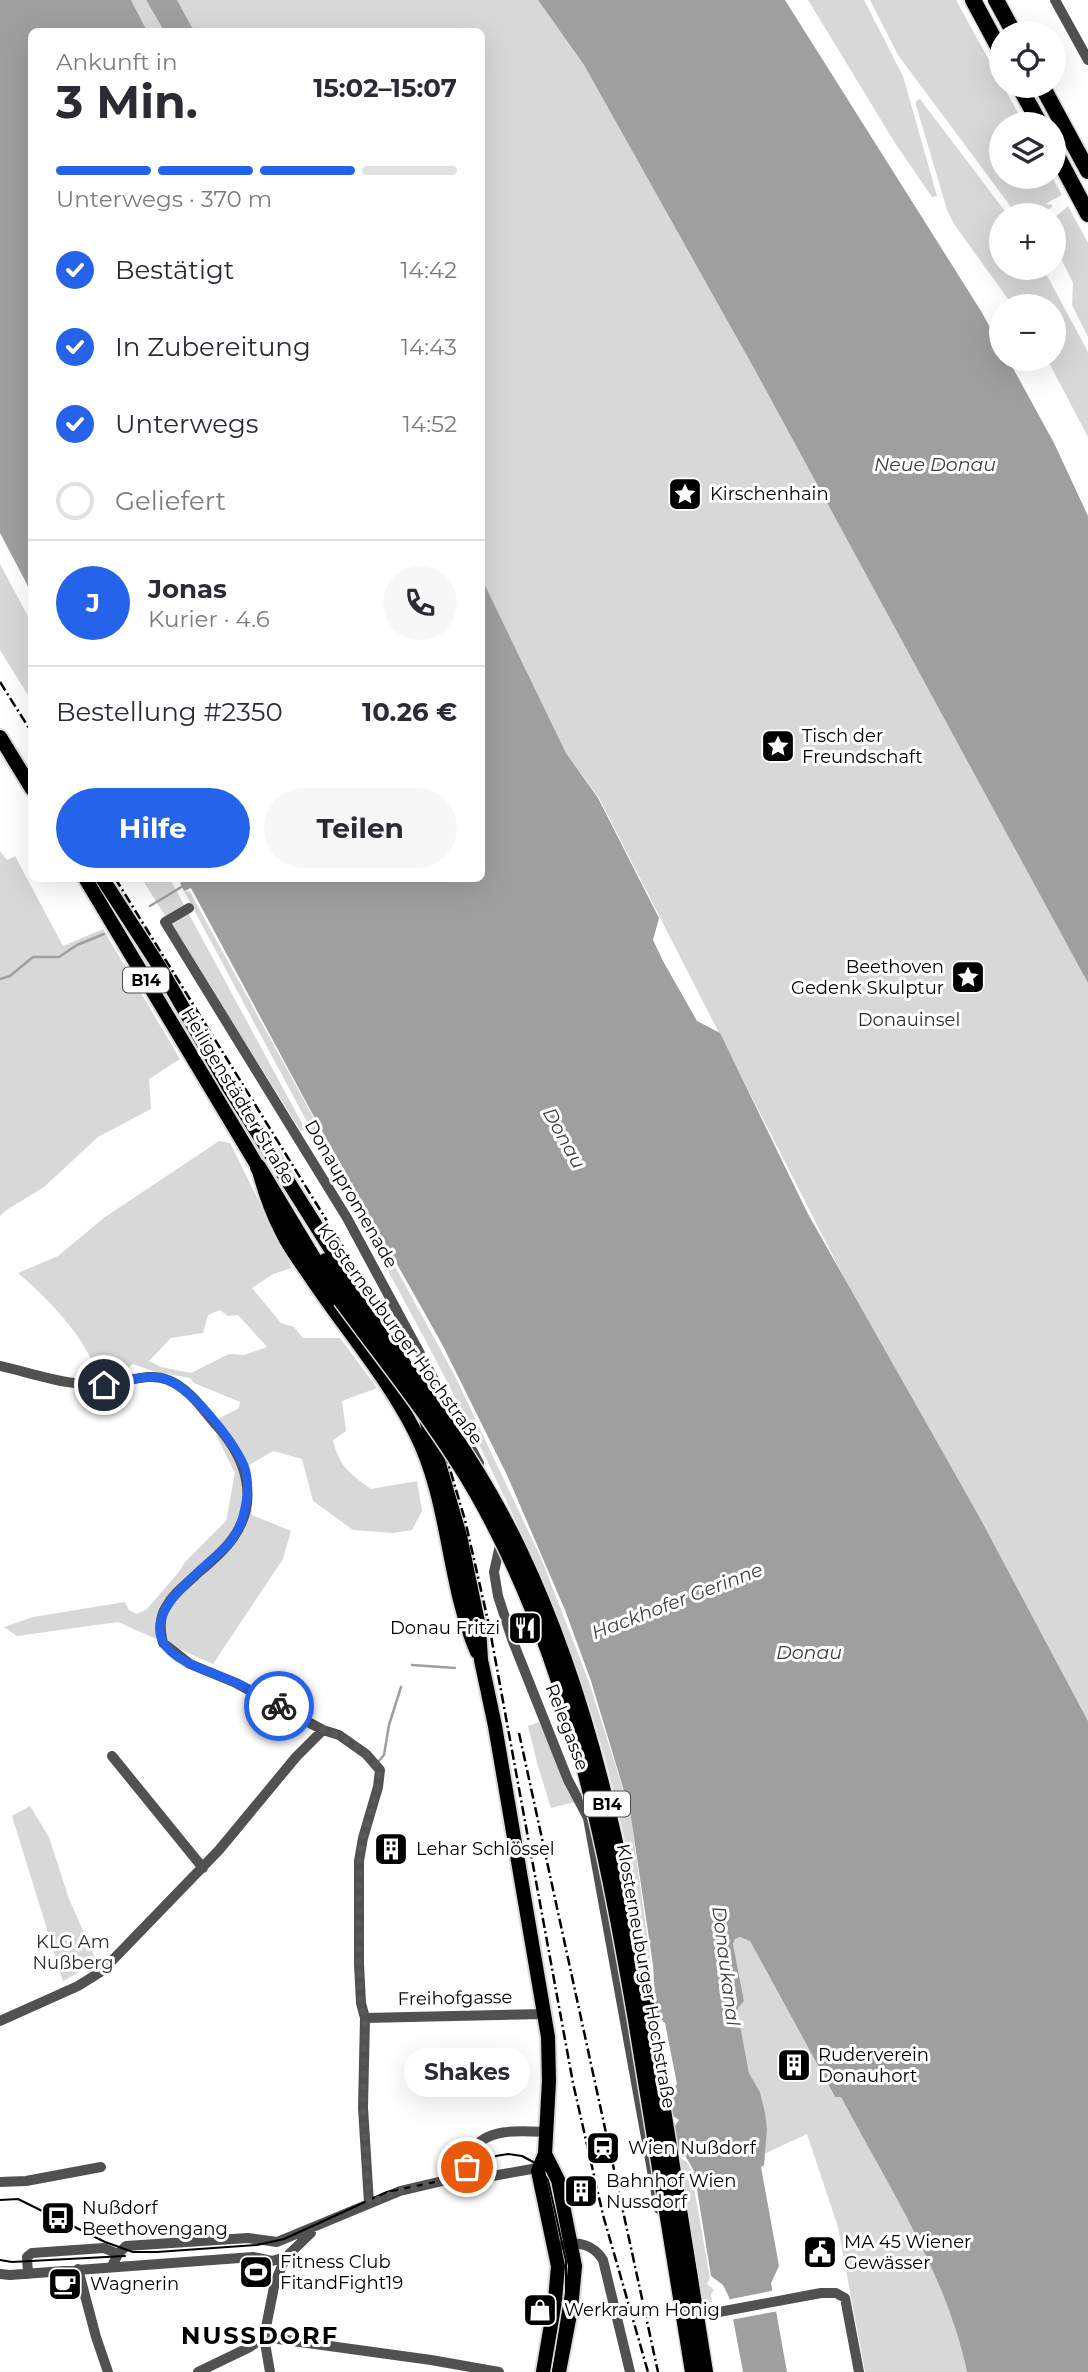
<!DOCTYPE html>
<html lang="de">
<meta charset="utf-8">
<style>
:root{--surface:#fff;--page:#f7f7f7;--text:#2b2b33;--muted:#7c7c81;--line:#e1e1e2;--accent:#2563eb}
body{margin:0;font-family:Montserrat,sans-serif;background:var(--page);color:var(--text);height:100vh;display:flex;flex-direction:column;font-size:26px;white-space:nowrap}
*{box-sizing:border-box;margin:0}
p{font-size:23px;color:var(--muted)}
.icon{flex:none;width:38px;height:38px;fill:none;stroke:currentColor;stroke-width:2;stroke-linecap:round;stroke-linejoin:round}
.map{position:relative;flex:1;overflow:hidden}
.drawer{position:absolute;left:28px;top:28px;width:457px;height:854px;display:flex;flex-direction:column;background:var(--surface);border-radius:10px;box-shadow:0 7px 28px #0002}
.drawer>*{flex:none}
.fabs{position:absolute;left:989px;top:21px;display:grid;gap:14px}
.fabs a{display:grid;place-items:center;width:77px;height:77px;border-radius:50%;background:var(--surface);box-shadow:0 7px 28px #0002;font-size:35px}
.pin{position:absolute;display:grid;place-items:center;width:60px;height:60px;color:#fff;margin:-30px;border:4px solid #fff;border-radius:50%;box-shadow:0 2px 7px #0007}
.courier{position:absolute;display:grid;place-items:center;width:70px;height:70px;margin:-35px;border:5px solid #2563eb;border-radius:50%;background:#fff;color:#222;box-shadow:0 2px 9px #0007}
.bubble{position:absolute;height:49px;border-radius:24px;background:var(--surface);box-shadow:0 7px 28px #0002;font-size:23px;font-weight:700;line-height:49px;text-align:center}
.headline em{font-style:normal;font-weight:700}
.headline div{display:flex;flex-direction:column-reverse}
.headline{display:flex;align-items:center;justify-content:space-between;height:119px;padding:0 28px}
h1{font-size:46px;font-weight:700;line-height:52px}
.bar{display:grid;grid-template-columns:repeat(4,1fr);gap:10px 7px;align-content:center;height:84px;padding:0 28px}
.bar i{height:9px;border-radius:5px;background:var(--line)}
.bar .active{background:var(--accent)}
.bar p{grid-column:span 4}
.line{display:flex;align-items:center;gap:18px;padding:0 28px;border-top:2px solid var(--line)}
.line div{flex:1}
.round{display:grid;place-items:center;flex:none;width:74px;height:74px;border-radius:37px;background:var(--page)}
ol{padding:0 28px;list-style:none}
li{display:flex;align-items:center;gap:21px;height:77px}
li p{margin-inline-start:auto}
li .icon{padding:7px;border-radius:50%;background:var(--accent);color:#fff;stroke-width:4}
li:last-child{color:var(--muted)}
li i{width:38px;height:38px;border:4px solid var(--line);border-radius:50%}
.primary-button{display:flex;gap:14px;margin-top:auto;padding:14px 28px}
.primary-button a{flex:1;height:80px;border-radius:42px;background:var(--accent);color:#fff;font-size:28px;font-weight:700;line-height:80px;text-align:center}
.primary-button a+a{background:var(--page);color:var(--text)}
.map>svg:first-child{display:block}
</style>
<div class="map">
<svg width="1088" height="2372" viewBox="0 0 1088 2372">
<rect width="100%" height="100%" fill="#fff"/>
<path fill="#d8d8d8" fill-rule="evenodd" d="M131,0H146L164,31H147Z
M177,0H538L584,65L756,372L1063,935L1088,983V1721L980,1518L856,1301L599,798L566,753L481,577V32L194,31Z
M808,0H864L903,76L937,196L932,197L895,143Z
M870,0H956L1024,124H1001V177H1052L1062,195L1045,204L1052,205V207L1038,215H1017L898,55Z
M920,99L1008,215H1001V268H1043L1088,352V437L1047,359H1054V306H1013L954,224L947,210L916,105V101Z
M1068,206L1088,243V337L1072,305L1073,283L1054,244V218Z
M0,564L31,622V700L0,650Z
M0,851L7,860L15,856L63,946L103,929L180,1059L149,1079L151,1109L98,1137L44,1187L5,1211L0,1216Z
M142,879H170L305,1129L304,1131L300,1130Z
M184,891L190,892L455,1376L541,1558L589,1682L630,1811L651,1964H648C634,1885 620,1805 596,1728C537,1539 440,1366 346,1194C291,1093 238,992 184,891Z
M219,1141L230,1143L292,1268L273,1274L252,1288L281,1323L294,1327L303,1338H340L377,1388L342,1401L346,1431L333,1440C339,1466 350,1474 371,1489L417,1481L422,1511L412,1530L393,1533L353,1530L313,1501L302,1459L273,1451L249,1465L252,1515L291,1531L283,1559L213,1664L118,1622L17,1636L4,1627L33,1617L125,1602L129,1610L136,1614L146,1610L178,1573L185,1562L226,1521L235,1473L216,1435L228,1437L218,1419L239,1408L240,1402L194,1383L190,1378L155,1372L133,1364L128,1368H95C81,1332 47,1298 18,1273L58,1256L105,1217ZM220,1310L228,1316L238,1315L267,1347L244,1355L229,1354L191,1373L161,1367L149,1361L171,1338L203,1333L208,1315Z
M539,1722L575,1802L551,1808L538,1766L528,1726Z
M30,1806L49,1837L69,1899L97,1962L63,1981L12,1816Z
M740,1937L750,1941L834,2096L841,2097C888,2186 946,2273 967,2372H865L838,2227L807,2134L764,2154L767,2129L760,2092L749,2073L738,2014V2008L744,2001L733,1944L735,1939Z
M679,2157L687,2162L691,2171L710,2278L707,2284L714,2290L711,2294L712,2302L703,2303Z"/>
<path fill="#9f9f9f" d="M0,0H131L147,31L32,32L31,592L0,533Z
M146,0H177L194,31H164Z
M538,0H785L981,311L1001,347V359H1008L1054,443L1088,516V983L756,372L584,65Z
M481,577L566,753L598,798L659,918L653,940L663,961L697,1021L720,1033L808,1214L980,1518L1088,1721V2372H967C946,2273 888,2186 841,2097H835L750,1941L740,1937L735,1939L733,1944L744,2001L738,2008V2014L749,2073L760,2092L765,2113L767,2129L764,2165L761,2167L779,2266L771,2283L787,2372H743L729,2297L723,2285L711,2276L694,2171L686,2157L679,2153L674,2127L679,2120L673,2116L669,2093L677,2084L665,2023L656,2015L653,1965L630,1811L591,1681L565,1610L507,1475L442,1344L312,1113L191,888L184,891L180,883L187,880L186,878H481Z"/>
<path fill="#fff" d="M776,2290L779,2311L730,2320L726,2300Z"/>
<g fill="none" stroke-linecap="round" stroke-linejoin="round">
<path stroke="#9f9f9f" stroke-width="2.5" d="M150,906L183,886
M0,979L10,976L33,957H59L77,945L104,934
M412,1665L455,1668
M378,1762L384,1755L389,1725L401,1687"/>
<g stroke="#dbdbdb" stroke-width="18">
<path id="major" d="M0,737L32,789
M85,878L258,1167C264,1190 271,1211 282,1232C289,1247 299,1260 308,1273C343,1326 386,1375 415,1432C450,1500 447,1583 477,1652
M102,878L159,966L228,1086L359,1294
M426,1419L460,1536L479,1627L481,1660L495,1726L548,2037L549,2081L545,2154L538,2171L558,2266L555,2301L543,2372
M545,2154L558,2180L575,2266L571,2309L559,2372"/>
</g>
<g stroke="#dbdbdb" stroke-width="19">
<path id="highway" d="M973,0L1001,52
M996,0L1014,33
M1019,86L1040,124
M1042,86L1088,171
M1054,150L1088,214
M258,1167L320,1270L341,1300
M326,1261L351,1294"/>
</g>
<path stroke="#515151" stroke-width="10" d="M1055,0L1088,60
M189,908L165,922L347,1218L479,1463
M0,1366C36,1374 72,1388 110,1384C129,1382 149,1372 168,1380C189,1388 203,1410 218,1427C246,1459 260,1500 233,1538C224,1551 211,1562 199,1572C188,1583 173,1593 166,1607C159,1618 160,1630 163,1643L190,1664L236,1683L323,1730L339,1735L366,1754L380,1770L378,1787L363,1838L359,1861V1964L361,2003L365,2018L363,2108L369,2203
M502,1536L494,1572L498,1596L512,1639L568,1780L588,1818L659,2209
M112,1756L203,1868
M365,2018L545,2014
M0,2021L78,1986L102,1971L219,1850L296,1757L323,1730
M464,2176C467,2168 469,2157 473,2150C486,2127 524,2131 546,2132
M0,2182L26,2181L101,2167
M563,2245C579,2241 594,2245 603,2260L630,2372
M112,2266L118,2254L126,2246L248,2238L277,2242L400,2191L464,2176L487,2177L543,2167
M78,2269L96,2337L108,2372
M0,2274L10,2275L253,2257L272,2261L286,2257
M28,2274L27,2257L32,2253L104,2248L118,2254
M692,2317L821,2293H836L845,2298L859,2372
M198,2372L250,2347L264,2337L431,2360L499,2372
M270,2372L264,2337L275,2282L286,2257L311,2233"/>
<use href="#major" stroke="#000" stroke-width="14"/>
<use href="#highway" stroke="#000" stroke-width="16"/>
<path stroke="#000" stroke-width="2" d="M0,2200L18,2199L105,2242L133,2252H157L257,2245L284,2239L387,2192L445,2180L496,2156L508,2154L522,2156L537,2164L548,2180L566,2261V2293L553,2372
M0,2260L12,2262L125,2256"/>
<path stroke="#000" stroke-width="2.5" stroke-dasharray="10 3.5 2 3.5" stroke-linecap="butt" d="M0,682L32,733
M115,878L366,1284L408,1360L425,1395L438,1429L465,1520L489,1625L573,2083L603,2215L648,2372
M519,1733L658,2372"/>
<g stroke="#dbdbdb" stroke-width="19" stroke-linecap="butt">
<path id="highway-bridge" d="M351,1294C412,1376 475,1457 519,1550C591,1701 623,1865 650,2029C669,2143 686,2258 705,2372
M341,1300C387,1363 438,1425 477,1493C569,1654 605,1839 636,2020C656,2137 673,2255 693,2372"/>
</g>
<use href="#highway-bridge" stroke="#000" stroke-width="16"/>
</g>
<g fill="none" stroke-linecap="round" stroke-linejoin="round">
<path stroke="#595959" stroke-width="7" stroke-dasharray="0 12.6" d="M279,1706C293,1713 308,1726 323,1730C344,1737 367,1751 380,1770L378,1787L363,1838L359,1861V1964L361,2003L365,2018L363,2108L369,2203L400,2191L464,2176L467,2167"/>
<path stroke="#2563eb" stroke-width="9" d="M104,1385C123,1383 143,1374 162,1378C189,1384 234,1441 244,1466C249,1479 248,1495 245,1508C243,1521 238,1532 230,1542C210,1566 144,1606 163,1642C175,1664 216,1673 237,1683C251,1690 265,1698 279,1706"/>
</g>
<defs>
<g id="sight-square" transform="scale(1.75)"><rect x="-9" y="-9" width="18" height="18" rx="4" fill="#000" stroke="#fff"/><path d="M0-6L1.8-2.2L6-1.7L2.9 1.2L3.7 5.4L0 3.3L-3.7 5.4L-2.9 1.2L-6-1.7L-1.8-2.2Z" fill="#fff"/></g>
<g id="restaurant-square" transform="scale(1.75)"><rect x="-9" y="-9" width="18" height="18" rx="4" fill="#000" stroke="#fff"/><path d="M-5-6h1v4h1v-4h1v4h1v-4h1v5L-1.5 .5V6h-2V.5L-5-1ZM5-6V6H3V1.5H1.5Q1.5-4 5-6Z" fill="#fff"/></g>
<g id="building-square" transform="scale(1.75)"><rect x="-9" y="-9" width="18" height="18" rx="4" fill="#000" stroke="#fff"/><path d="M-4-6H4V6H1V3H-1V6H-4ZM-2.5-4.3h1.7v1.8h-1.7ZM.8-4.3h1.7v1.8H.8ZM-2.5-1h1.7V.8h-1.7ZM.8-1h1.7V.8H.8Z" fill="#fff"/></g>
<g id="station-square" transform="scale(1.75)"><rect x="-9" y="-9" width="18" height="18" rx="4" fill="#000" stroke="#fff"/><path d="M-3-6H3Q5-6 5-4V2Q5 4 3 4L4.5 6H3L1.5 4h-3L-3 6H-4.5L-3 4Q-5 4-5 2V-4Q-5-6-3-6ZM-3.5-4v3h7v-3ZM-3.5 1v1.5H-2V1ZM2 1v1.5H3.5V1Z" fill="#fff"/></g>
<g id="bus-square" transform="scale(1.75)"><rect x="-9" y="-9" width="18" height="18" rx="4" fill="#000" stroke="#fff"/><path d="M-5-6H5V4H4V6H2V4H-2V6H-4V4H-5ZM-3.5-4V0h7V-4ZM-3.5 1.2v1.5H-2V1.2ZM2 1.2v1.5H3.5V1.2Z" fill="#fff"/></g>
<g id="civic-square" transform="scale(1.75)"><rect x="-9" y="-9" width="18" height="18" rx="4" fill="#000" stroke="#fff"/><path d="M-.6-6.5H3V-4.5H.6V-3L4-1V1h2V6H-6V1h2V-1L-.6-3ZM-1.2 2.5V6h2.4V2.5Z" fill="#fff"/></g>
<g id="stadium-square" transform="scale(1.75)"><rect x="-9" y="-9" width="18" height="18" rx="4" fill="#000" stroke="#fff"/><path d="M0-5a6.5 5 0 1 0 0 10a6.5 5 0 1 0 0-10ZM-3.5-1.8h7v3.6h-7Z" fill="#fff"/></g>
<g id="cafe-square" transform="scale(1.75)"><rect x="-9" y="-9" width="18" height="18" rx="4" fill="#000" stroke="#fff"/><path d="M-5.5-4.5H6V0H3Q3 3.5 0 3.5H-2.5Q-5.5 3.5-5.5 0ZM3-3.2v2h1.7v-2ZM-6 4.5H4V6H-6Z" fill="#fff"/></g>
<g id="shop-square" transform="scale(1.75)"><rect x="-9" y="-9" width="18" height="18" rx="4" fill="#000" stroke="#fff"/><path d="M-5-2.5h2.3a2.7 3.5 0 0 1 5.4 0H5L5.5 6h-11ZM-1.5-2.5h3a1.5 2.3 0 0 0-3 0Z" fill="#fff"/></g>
</defs>
<g fill-rule="evenodd">
<use href="#sight-square" x="685" y="494"/>
<use href="#sight-square" x="778" y="746"/>
<use href="#sight-square" x="968" y="977"/>
<use href="#restaurant-square" x="525" y="1628"/>
<use href="#building-square" x="391" y="1849"/>
<use href="#building-square" x="794" y="2065"/>
<use href="#station-square" x="603" y="2148"/>
<use href="#building-square" x="581" y="2191"/>
<use href="#bus-square" x="58" y="2218"/>
<use href="#civic-square" x="820" y="2252"/>
<use href="#stadium-square" x="256" y="2272"/>
<use href="#cafe-square" x="65" y="2284"/>
<use href="#shop-square" x="540" y="2310"/>
</g>
<g text-anchor="middle" dominant-baseline="central" stroke-width="6" stroke-linejoin="round" paint-order="stroke">
<g fill="#fff" stroke="#4c4c4c" stroke-width="2">
<rect x="123" y="967.5" width="46" height="25" rx="5"/>
<rect x="584" y="1791.5" width="46" height="25" rx="5"/>
</g>
<g font-size="16" font-weight="bold" fill="#000">
<text x="146" y="980">B14</text>
<text x="607" y="1804">B14</text>
</g>
<g font-size="18" fill="#000" stroke="#fff" text-anchor="start">
<text x="710" y="494">Kirschenhain</text>
<text x="802" y="736">Tisch der<tspan x="802" dy="21">Freundschaft</tspan></text>
<text x="944" y="967" text-anchor="end">Beethoven<tspan x="944" dy="21">Gedenk Skulptur</tspan></text>
<text x="500" y="1628" text-anchor="end">Donau Fritzi</text>
<text x="416" y="1849">Lehar Schlössel</text>
<text x="818" y="2055">Ruderverein<tspan x="818" dy="21">Donauhort</tspan></text>
<text x="628" y="2148">Wien Nußdorf</text>
<text x="606" y="2181">Bahnhof Wien<tspan x="606" dy="21">Nussdorf</tspan></text>
<text x="82" y="2208">Nußdorf<tspan x="82" dy="21">Beethovengang</tspan></text>
<text x="844" y="2242">MA 45 Wiener<tspan x="844" dy="21">Gewässer</tspan></text>
<text x="280" y="2262">Fitness Club<tspan x="280" dy="21">FitandFight19</tspan></text>
<text x="90" y="2284">Wagnerin</text>
<text x="564" y="2310">Werkraum Honig</text>
</g>
<g font-size="18" fill="#2f2f2f" stroke="#fff">
<text x="909" y="1020">Donauinsel</text>
<text x="73" y="1942">KLG Am<tspan x="73" dy="21">Nußberg</tspan></text>
</g>
<g font-size="18" fill="#000" stroke="#fff">
<text transform="translate(238 1096) rotate(59)">Heiligenstädter Straße</text>
<text transform="translate(351 1194) rotate(60)">Donaupromenade</text>
<text transform="translate(400 1334) rotate(54)">Klosterneuburger Hochstraße</text>
<text transform="translate(567 1727) rotate(69)">Relegasse</text>
<text transform="translate(646 1976) rotate(80)">Klosterneuburger Hochstraße</text>
<text transform="translate(455 1998) rotate(-1)">Freihofgasse</text>
</g>
<g font-size="19" font-style="italic" fill="#404040" stroke="#fff">
<text x="935" y="464">Neue Donau</text>
<text transform="translate(564 1138) rotate(61)">Donau</text>
<text transform="translate(677 1601) rotate(-21)">Hackhofer Gerinne</text>
<text x="809" y="1652">Donau</text>
<text transform="translate(726 1966) rotate(83)">Donaukanal</text>
</g>
<g font-size="24" font-weight="bold" letter-spacing="2" fill="#000" stroke="#fff">
<text x="260" y="2335">NUSSDORF</text>
</g>
</g>
</svg>
<div class="fabs">
<a><svg class="icon" aria-label="locate" viewBox="0 0 24 24"><circle cx="12" cy="12" r="6"/><path d="M12 2v4M12 18v4M2 12h4M18 12h4"/></svg></a>
<a><svg class="icon" aria-label="layers" viewBox="0 0 24 24"><path d="M12 4l9 5-9 5-9-5zM3 14l9 5 9-5"/></svg></a>
<a>+</a>
<a>−</a>
</div>
<div class="pin" style="left:467px;top:2167px;background:#ea580c"><svg class="icon" aria-label="bag" viewBox="0 0 24 24"><path d="M5 8h14l-1 12H6zM9 8a3 3 0 0 1 6 0"/></svg></div>
<div class="pin" style="left:104px;top:1385px;background:#1f2937"><svg class="icon" aria-label="home" viewBox="0 0 24 24"><path d="M3 11l9-7 9 7M6 9v11h12V9"/></svg></div>
<div class="courier" style="left:279px;top:1706px"><svg class="icon" aria-label="bike" viewBox="0 0 24 24"><circle cx="6" cy="16" r="4"/><circle cx="18" cy="16" r="4"/><path d="M6 16l4-8h5l3 8M10 8l3 8H6M13 5h3"/></svg></div>
<div class="bubble" style="left:404px;top:2048px;width:126px">Shakes</div>
<section class="drawer">
<div class="headline"><div><h1>3 Min.</h1><p>Ankunft in</p></div><em>15:02–15:07</em></div>
<div class="bar"><i class="active"></i><i class="active"></i><i class="active"></i><i></i><p>Unterwegs · 370 m</p></div>
<ol>
<li><svg class="icon" aria-label="check" viewBox="0 0 24 24"><path d="M5 12l5 5 9-10"/></svg>Bestätigt<p>14:42</p></li>
<li><svg class="icon" aria-label="check" viewBox="0 0 24 24"><path d="M5 12l5 5 9-10"/></svg>In Zubereitung<p>14:43</p></li>
<li><svg class="icon" aria-label="check" viewBox="0 0 24 24"><path d="M5 12l5 5 9-10"/></svg>Unterwegs<p>14:52</p></li>
<li><i></i>Geliefert</li>
</ol>
<div class="line" style="height:126px"><b class="round" style="background:var(--accent);color:#fff">J</b><div><b>Jonas</b><p>Kurier · 4.6</p></div><a class="round"><svg class="icon" aria-label="phone" viewBox="0 0 24 24"><path d="M5 4h4l2 5-3 2q2 4 5 5l2-3 5 2v4C11 20 4 13 5 4z"/></svg></a></div>
<div class="line" style="height:91px"><div>Bestellung #2350</div><b>10.26 €</b></div>
<div class="primary-button"><a>Hilfe</a><a>Teilen</a></div>
</section>
</div>
